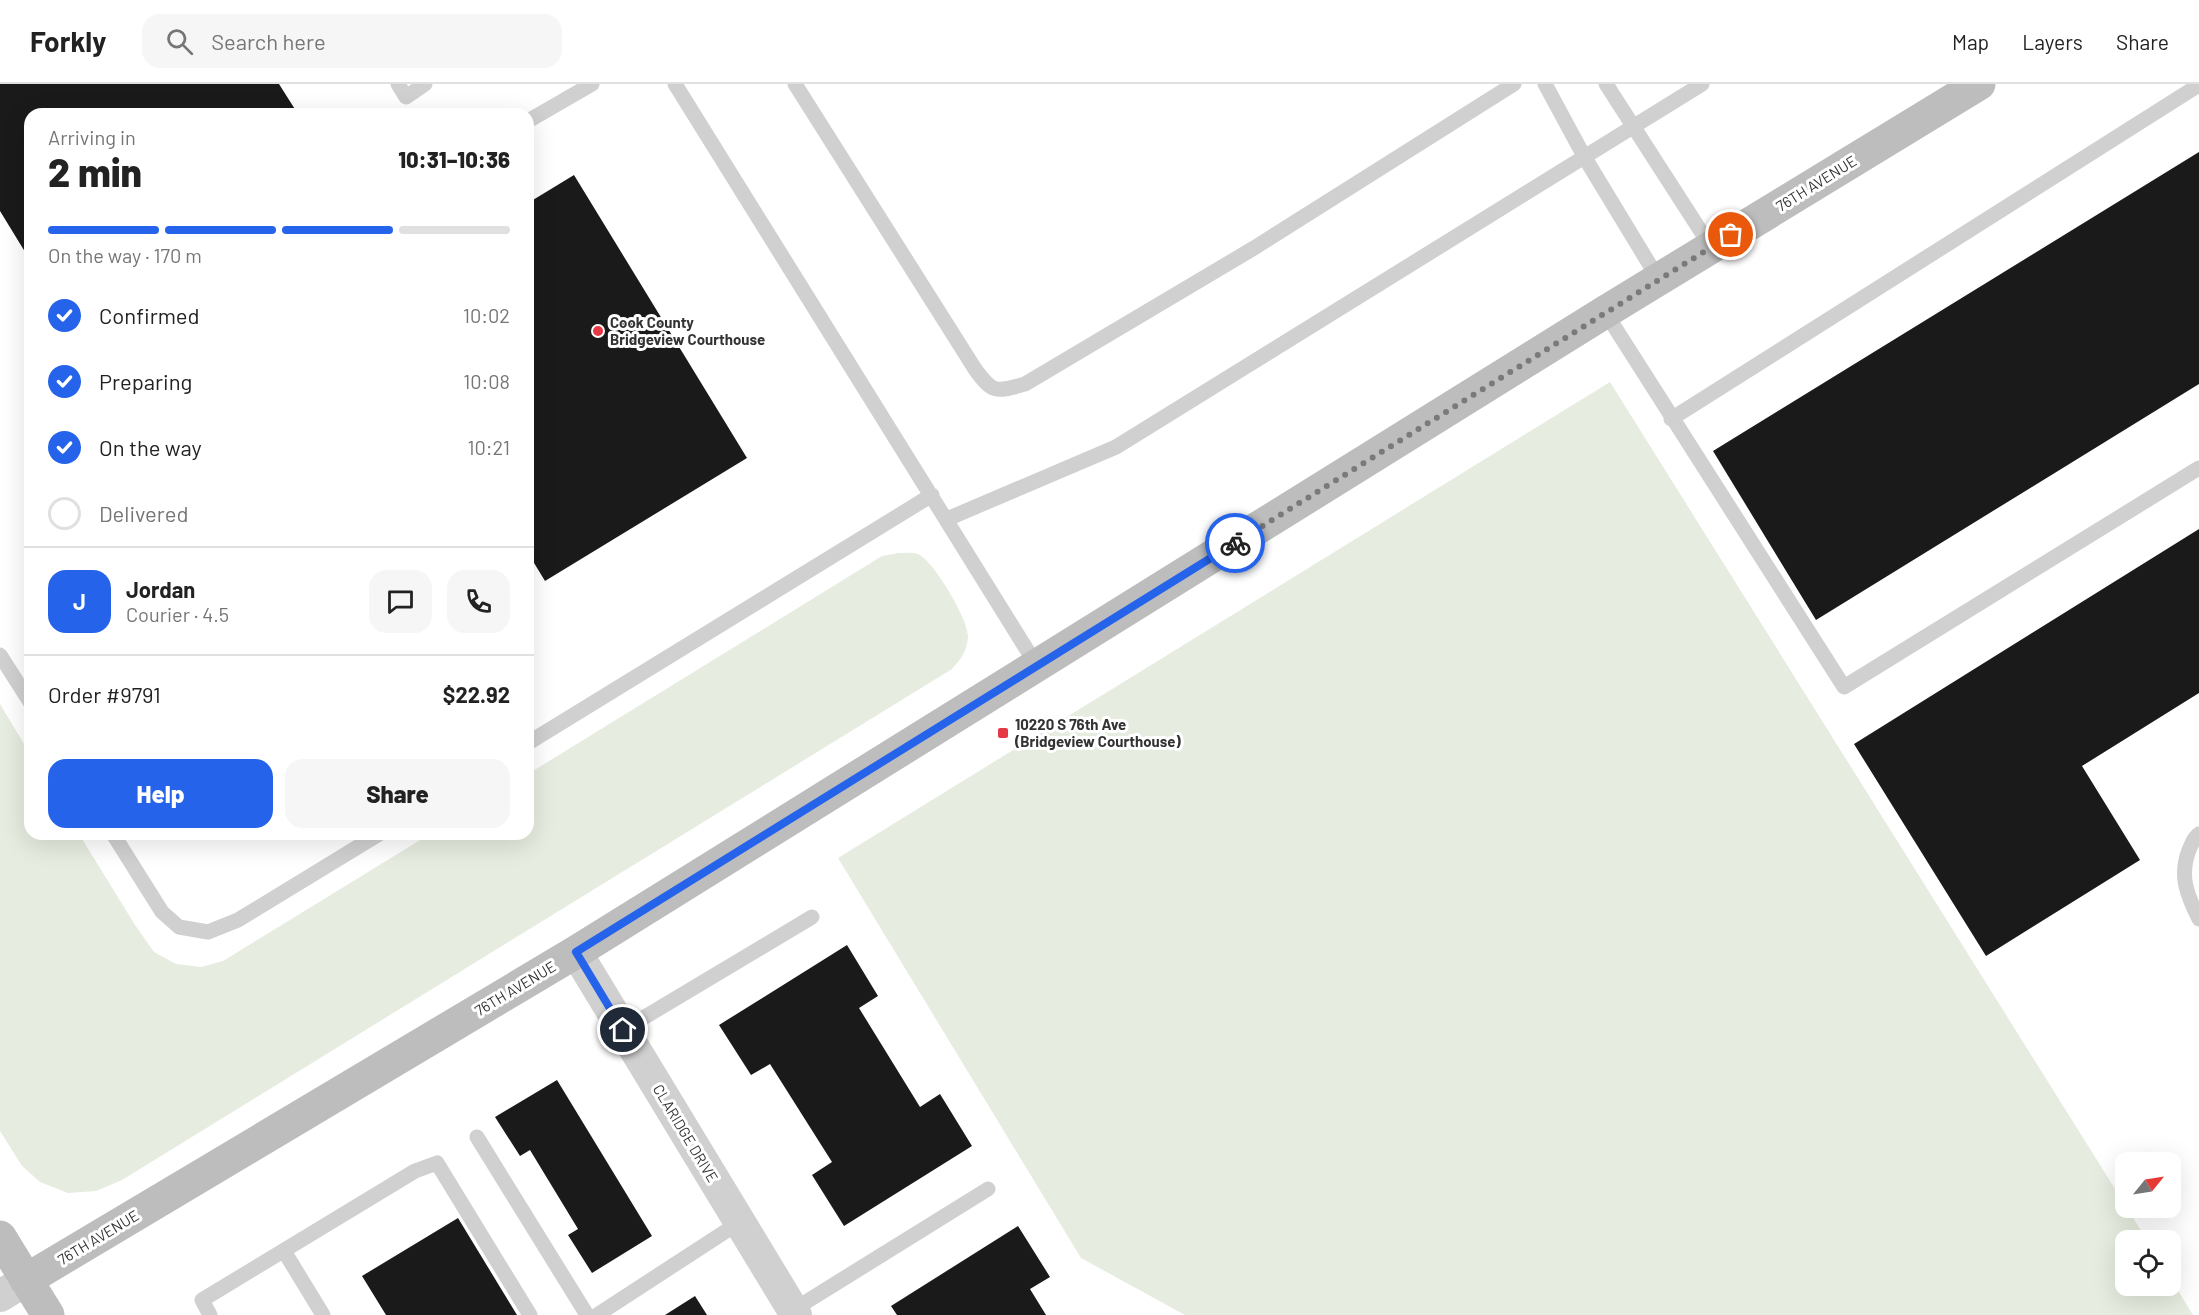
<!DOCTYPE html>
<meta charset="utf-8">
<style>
:root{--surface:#fff;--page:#f6f6f6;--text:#222;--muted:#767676;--line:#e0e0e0;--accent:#2563eb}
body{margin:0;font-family:Barlow,sans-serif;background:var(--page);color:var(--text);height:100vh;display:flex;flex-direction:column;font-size:22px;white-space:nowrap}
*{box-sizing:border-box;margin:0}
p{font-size:20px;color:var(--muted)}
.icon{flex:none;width:33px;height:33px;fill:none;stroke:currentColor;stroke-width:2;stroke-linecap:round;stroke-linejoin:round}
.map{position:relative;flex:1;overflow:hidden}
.side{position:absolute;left:24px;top:24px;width:510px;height:732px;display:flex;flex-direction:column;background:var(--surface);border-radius:18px;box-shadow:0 6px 24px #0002}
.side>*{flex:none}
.needle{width:39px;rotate:60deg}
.tools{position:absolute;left:2115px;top:1068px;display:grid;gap:12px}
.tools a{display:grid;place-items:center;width:66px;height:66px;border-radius:12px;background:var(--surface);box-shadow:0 6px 24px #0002;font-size:30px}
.pin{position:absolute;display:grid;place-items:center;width:51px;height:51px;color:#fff;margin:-26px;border:3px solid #fff;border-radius:50%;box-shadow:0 2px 6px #0007}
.courier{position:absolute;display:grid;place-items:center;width:60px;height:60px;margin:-30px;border:4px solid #2563eb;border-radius:50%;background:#fff;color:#222;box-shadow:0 2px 8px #0007}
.headline em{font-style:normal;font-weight:800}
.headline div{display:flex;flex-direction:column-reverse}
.headline{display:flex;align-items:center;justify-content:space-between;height:102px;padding:0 24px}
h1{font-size:39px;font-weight:800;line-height:45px}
.bar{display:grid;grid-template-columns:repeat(4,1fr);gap:9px 6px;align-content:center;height:72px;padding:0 24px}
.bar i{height:8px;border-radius:4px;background:var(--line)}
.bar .active{background:var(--accent)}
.bar p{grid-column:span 4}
.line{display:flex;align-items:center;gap:15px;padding:0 24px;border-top:2px solid var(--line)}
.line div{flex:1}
.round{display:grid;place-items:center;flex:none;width:63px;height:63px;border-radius:18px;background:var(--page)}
ol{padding:0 24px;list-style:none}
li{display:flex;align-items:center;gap:18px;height:66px}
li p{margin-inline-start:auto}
li .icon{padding:6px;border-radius:50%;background:var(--accent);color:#fff;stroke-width:4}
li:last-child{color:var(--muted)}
li i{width:33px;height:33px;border:3px solid var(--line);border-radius:50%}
.primary-button{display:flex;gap:12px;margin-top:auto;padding:12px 24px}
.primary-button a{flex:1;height:69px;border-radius:18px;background:var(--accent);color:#fff;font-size:24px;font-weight:800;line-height:69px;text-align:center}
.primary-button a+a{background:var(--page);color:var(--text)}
header{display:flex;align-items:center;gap:36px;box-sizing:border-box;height:84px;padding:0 30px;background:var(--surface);border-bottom:2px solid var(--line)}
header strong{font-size:28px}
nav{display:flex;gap:33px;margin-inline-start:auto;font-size:21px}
.search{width:420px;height:54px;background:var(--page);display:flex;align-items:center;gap:15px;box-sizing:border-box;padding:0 21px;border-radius:18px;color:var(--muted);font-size:22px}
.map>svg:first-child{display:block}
</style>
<header>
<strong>Forkly</strong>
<div class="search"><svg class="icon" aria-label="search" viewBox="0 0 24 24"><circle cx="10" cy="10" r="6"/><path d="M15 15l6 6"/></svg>Search here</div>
<nav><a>Map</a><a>Layers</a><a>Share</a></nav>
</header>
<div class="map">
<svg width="2199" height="1231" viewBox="0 0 2199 1231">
<rect width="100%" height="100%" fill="#fff"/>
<path fill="#e6ecdf" d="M1610,298L2147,1156H2126V1202H2170L2171,1195L2193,1231H1185L1081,1174L838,774Z
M899,469C905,469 913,468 918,470C933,476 969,536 968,553C967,567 961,575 952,585L122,1096L96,1107L68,1109L40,1098L22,1082L0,1047V620L30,670V750H79L135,841L154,868L176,880L201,883L223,877L430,750H528V690L882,472Z"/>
<path fill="#1a1a1a" d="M0,0H279L298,30H30V176L0,127Z
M2199,68V300L1816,536L1713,367Z
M574,91L747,374L545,497L528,469V119Z
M2199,445V609L2082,682L2140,776L1986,872L1854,660Z
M847,861L878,912L859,924L920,1023L940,1010L972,1062L844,1142L812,1091L832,1078L770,980L751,991L719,941Z
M557,996L652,1152L592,1189L568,1151L578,1145L530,1066L520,1072L495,1033Z
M458,1134L517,1231H386L362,1192Z
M1018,1142L1050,1193L1030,1205L1046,1231H897L891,1222Z
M695,1212L707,1231H665Z"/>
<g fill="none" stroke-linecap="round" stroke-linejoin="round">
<path stroke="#d0d0d0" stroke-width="15" d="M398,0L406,13L425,0
M675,0L1037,582
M795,0L975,285C993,310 996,308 1025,300L1254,164L1514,0
M1545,0L1585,74L1659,196
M1606,0L1711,163
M528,37L592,0
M1605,228L1844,603L2199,384
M1671,335L2199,1
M947,435L1116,363L1702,0
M0,571L30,618
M528,659L932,411
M113,750L162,828L179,843L208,848L238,836L379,750
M2199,750C2193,754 2192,760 2189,766C2179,792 2187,811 2199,835
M623,946L812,833
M477,1053L587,1231
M284,1167L323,1231
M793,1226L988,1105
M210,1231L202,1216L415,1087L437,1079L530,1231
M597,1231L740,1138"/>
<path stroke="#d0d0d0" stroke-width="32" d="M576,868L796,1231
M0,1212L26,1196"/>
<path stroke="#bdbdbd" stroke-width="33" d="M0,1153L48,1231
M26,1196L576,868L1605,228L1979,0"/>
</g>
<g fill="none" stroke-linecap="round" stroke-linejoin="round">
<path stroke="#7a7a7a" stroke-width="6" stroke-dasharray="0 10.8" d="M1235,459L1731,151"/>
<path stroke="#2563eb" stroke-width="8" d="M623,946L576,868L1235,459"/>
</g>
<g fill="#e63946" stroke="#fff" stroke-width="2">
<circle cx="598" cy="247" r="6"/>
<rect x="997" y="643" width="12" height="12" rx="3"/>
</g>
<g text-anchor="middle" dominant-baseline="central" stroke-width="6" stroke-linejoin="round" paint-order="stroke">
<g font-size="15" fill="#333" stroke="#fff">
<text transform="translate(1816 99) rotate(-32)">76TH AVENUE</text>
<text transform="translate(515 904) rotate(-31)">76TH AVENUE</text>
<text transform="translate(686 1049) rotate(59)">CLARIDGE DRIVE</text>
<text transform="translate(98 1153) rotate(-31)">76TH AVENUE</text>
</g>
<g font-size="15" font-weight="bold" fill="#333" stroke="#fff" text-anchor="start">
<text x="610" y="238">Cook County<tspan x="610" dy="17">Bridgeview Courthouse</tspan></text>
<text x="1015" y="640">10220 S 76th Ave<tspan x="1015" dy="17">(Bridgeview Courthouse)</tspan></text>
</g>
</g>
</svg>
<div class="tools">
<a><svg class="needle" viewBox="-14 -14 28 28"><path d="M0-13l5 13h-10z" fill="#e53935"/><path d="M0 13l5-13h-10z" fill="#767676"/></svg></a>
<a><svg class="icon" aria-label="locate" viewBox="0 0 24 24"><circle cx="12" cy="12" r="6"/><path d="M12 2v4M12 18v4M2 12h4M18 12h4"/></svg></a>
</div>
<div class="pin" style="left:1731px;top:151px;background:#ea580c"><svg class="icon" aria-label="bag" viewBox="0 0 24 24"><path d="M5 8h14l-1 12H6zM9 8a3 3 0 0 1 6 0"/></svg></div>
<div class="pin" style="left:623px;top:946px;background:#1f2937"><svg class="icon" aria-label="home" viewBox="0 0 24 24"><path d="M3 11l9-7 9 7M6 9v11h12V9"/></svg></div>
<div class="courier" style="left:1235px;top:459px"><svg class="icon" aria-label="bike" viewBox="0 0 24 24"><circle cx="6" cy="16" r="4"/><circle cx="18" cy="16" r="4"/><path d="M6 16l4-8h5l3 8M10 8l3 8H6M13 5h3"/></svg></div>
<section class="side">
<div class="headline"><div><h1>2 min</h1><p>Arriving in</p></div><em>10:31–10:36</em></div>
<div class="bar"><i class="active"></i><i class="active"></i><i class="active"></i><i></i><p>On the way · 170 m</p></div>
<ol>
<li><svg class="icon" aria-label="check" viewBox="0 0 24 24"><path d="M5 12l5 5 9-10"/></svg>Confirmed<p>10:02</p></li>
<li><svg class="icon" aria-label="check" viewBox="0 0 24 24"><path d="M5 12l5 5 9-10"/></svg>Preparing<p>10:08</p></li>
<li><svg class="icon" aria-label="check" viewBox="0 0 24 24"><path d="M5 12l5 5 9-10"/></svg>On the way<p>10:21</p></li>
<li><i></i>Delivered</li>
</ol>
<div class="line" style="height:108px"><b class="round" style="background:var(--accent);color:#fff">J</b><div><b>Jordan</b><p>Courier · 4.5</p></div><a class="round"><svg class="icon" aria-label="chat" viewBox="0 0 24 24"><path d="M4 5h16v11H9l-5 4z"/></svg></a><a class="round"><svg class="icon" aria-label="phone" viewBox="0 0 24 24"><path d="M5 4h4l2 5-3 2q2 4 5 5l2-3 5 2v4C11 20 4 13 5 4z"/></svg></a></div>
<div class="line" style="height:78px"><div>Order #9791</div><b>$22.92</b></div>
<div class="primary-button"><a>Help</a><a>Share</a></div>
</section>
</div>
